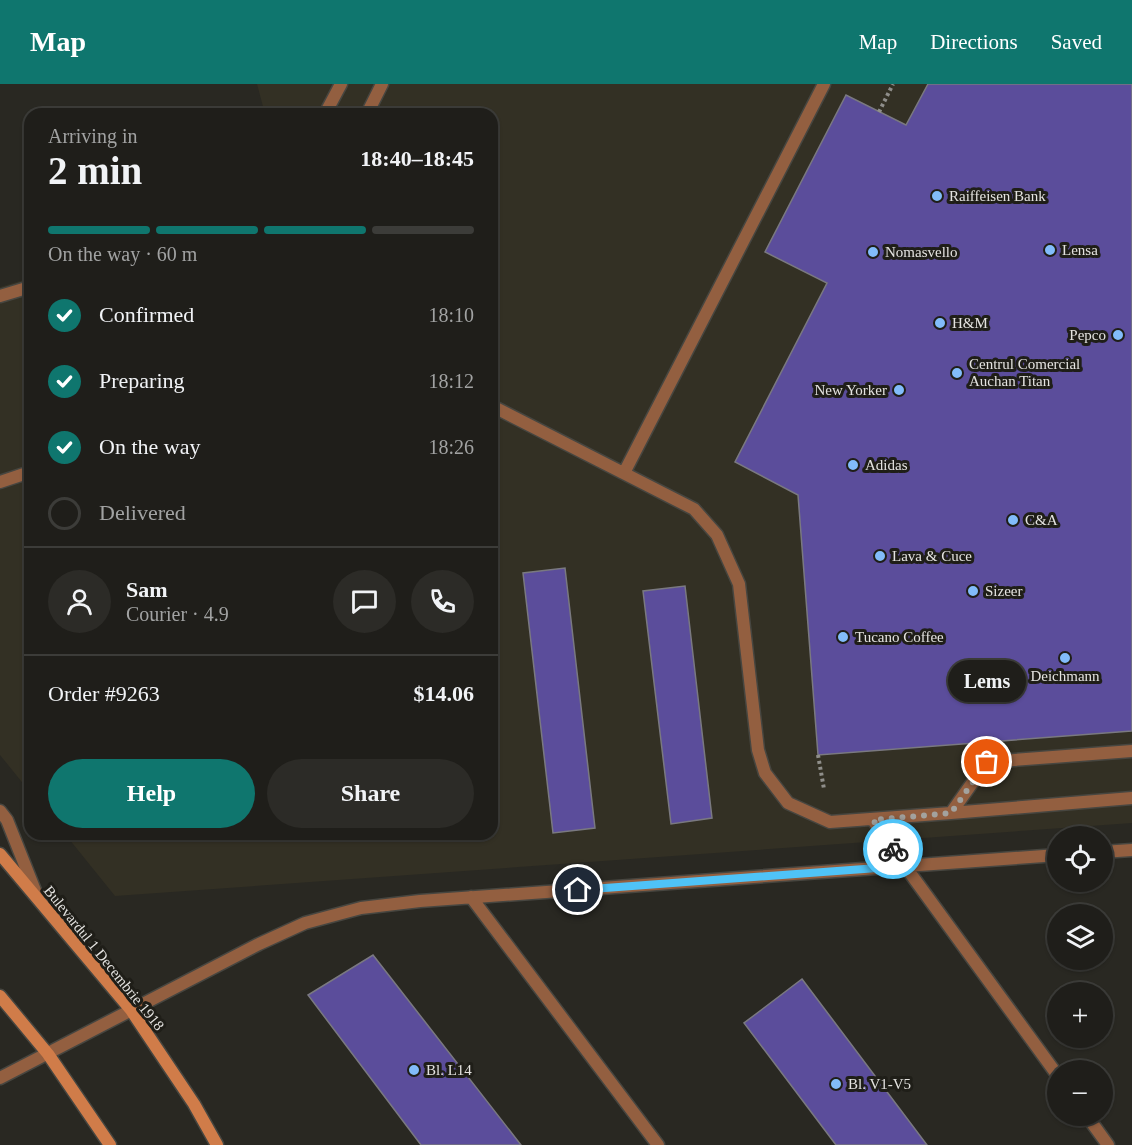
<!DOCTYPE html>
<meta charset="utf-8">
<style>
:root{--surface:#1f1e1a;--page:#2c2b27;--text:#f1f3f6;--muted:#a1a2a2;--line:#3c3c39;--accent:#0f766e}
body{margin:0;font-family:"Times New Roman",serif;background:var(--page);color:var(--text);height:100vh;display:flex;flex-direction:column;font-size:22px;white-space:nowrap}
*{box-sizing:border-box;margin:0}
p{font-size:20px;color:var(--muted)}
.icon{flex:none;width:33px;height:33px;fill:none;stroke:currentColor;stroke-width:2;stroke-linecap:round;stroke-linejoin:round}
.map{position:relative;flex:1;overflow:hidden}
.side{position:absolute;left:24px;top:24px;width:474px;height:732px;display:flex;flex-direction:column;background:var(--surface);border-radius:18px;box-shadow:0 2px 4px #0004,0 0 0 2px var(--line)}
.side>*{flex:none}
.fabs{position:absolute;left:1047px;top:742px;display:grid;gap:12px}
.fabs a{display:grid;place-items:center;width:66px;height:66px;border-radius:50%;background:var(--surface);box-shadow:0 2px 4px #0004,0 0 0 2px var(--line);font-size:30px}
.pin{position:absolute;display:grid;place-items:center;width:51px;height:51px;color:#fff;margin:-26px;border:3px solid #fff;border-radius:50%;box-shadow:0 2px 6px #0007}
.courier{position:absolute;display:grid;place-items:center;width:60px;height:60px;margin:-30px;border:4px solid #4fc3f7;border-radius:50%;background:#fff;color:#222;box-shadow:0 2px 8px #0007}
.bubble{position:absolute;height:42px;border-radius:21px;background:var(--surface);box-shadow:0 2px 4px #0004,0 0 0 2px var(--line);font-size:20px;font-weight:600;line-height:42px;text-align:center}
.summary em{font-style:normal;font-weight:600}
.summary div{display:flex;flex-direction:column-reverse}
.summary{display:flex;align-items:center;justify-content:space-between;height:102px;padding:0 24px}
h1{font-size:39px;font-weight:600;line-height:45px}
.bar{display:grid;grid-template-columns:repeat(4,1fr);gap:9px 6px;align-content:center;height:72px;padding:0 24px}
.bar i{height:8px;border-radius:4px;background:var(--line)}
.bar .active{background:var(--accent)}
.bar p{grid-column:span 4}
.line{display:flex;align-items:center;gap:15px;padding:0 24px;border-top:2px solid var(--line)}
.line div{flex:1}
.round{display:grid;place-items:center;flex:none;width:63px;height:63px;border-radius:32px;background:var(--page)}
ol{padding:0 24px;list-style:none}
li{display:flex;align-items:center;gap:18px;height:66px}
li p{margin-inline-start:auto}
li .icon{padding:6px;border-radius:50%;background:var(--accent);color:#fff;stroke-width:4}
li:last-child{color:var(--muted)}
li i{width:33px;height:33px;border:3px solid var(--line);border-radius:50%}
.cta{display:flex;gap:12px;margin-top:auto;padding:12px 24px}
.cta a{flex:1;height:69px;border-radius:36px;background:var(--accent);color:#fff;font-size:24px;font-weight:600;line-height:69px;text-align:center}
.cta a+a{background:var(--page);color:var(--text)}
header{display:flex;align-items:center;gap:36px;box-sizing:border-box;height:84px;padding:0 30px;background:var(--accent);color:#fff}
header strong{font-size:28px}
nav{display:flex;gap:33px;margin-inline-start:auto;font-size:21px}
.map>svg:first-child{display:block}
</style>
<header>
<strong>Map</strong>
<nav><a>Map</a><a>Directions</a><a>Saved</a></nav>
</header>
<div class="map">
<svg width="1132" height="1061" viewBox="0 0 1132 1061">
<rect width="100%" height="100%" fill="#292822"/>
<path fill="#333024" d="M257,0H1132V739L115,812L65,750H492V30H265Z
M30,194V708L0,671V203Z"/>
<path fill="#5b4d9b" stroke="#7a7980" stroke-width="1.5" d="M928,0H1132V647L818,671L798,411L735,378L827,199L765,168L846,11L906,41Z
M565,484L595,744L553,749L523,489Z
M685,502L712,734L671,740L643,507Z
M373,871L521,1061H421L308,911Z
M802,895L927,1061H836L744,939Z"/>
<g fill="none" stroke-linecap="round" stroke-linejoin="round">
<g stroke="#474640" stroke-width="15">
<path id="service" d="M325,30L341,0
M367,30L382,0
M0,212L30,203
M492,322L694,425L717,451L739,500L758,666L765,689L788,719L830,738L951,729L987,678L1132,667
M624,389L824,0
M0,398L30,388
M0,727L7,736L38,814
M951,729L1132,714
M873,736L905,782"/>
</g>
<g stroke="#474640" stroke-width="15">
<path id="minor" d="M1102,768L1132,766
M905,782L1058,992
M471,813L658,1061
M0,994L259,860L305,839L361,824L420,817L1058,771
M1087,1032L1108,1061"/>
</g>
<g stroke="#474640" stroke-width="15">
<path id="secondary" d="M0,770L131,926L194,1020L217,1061
M0,912L48,970L110,1061"/>
</g>
<path stroke="#8f8e8a" stroke-width="4" stroke-dasharray="3 3" stroke-linecap="butt" d="M879,28L893,0
M818,671L824,705"/>
<use href="#service" stroke="#935f40" stroke-width="12"/>
<use href="#minor" stroke="#935f40" stroke-width="12"/>
<use href="#secondary" stroke="#d07c49" stroke-width="12"/>
</g>
<g fill="none" stroke-linecap="round" stroke-linejoin="round">
<path stroke="#a3a29e" stroke-width="6" stroke-dasharray="0 10.8" d="M893,765L873,736L951,729L987,678"/>
<path stroke="#4fc3f7" stroke-width="8" d="M578,806L905,782L893,765"/>
</g>
<g fill="#82bcfa" stroke="#1f1e18" stroke-width="2">
<circle cx="937" cy="112" r="6"/>
<circle cx="1050" cy="166" r="6"/>
<circle cx="873" cy="168" r="6"/>
<circle cx="940" cy="239" r="6"/>
<circle cx="1118" cy="251" r="6"/>
<circle cx="957" cy="289" r="6"/>
<circle cx="899" cy="306" r="6"/>
<circle cx="853" cy="381" r="6"/>
<circle cx="1013" cy="436" r="6"/>
<circle cx="880" cy="472" r="6"/>
<circle cx="973" cy="507" r="6"/>
<circle cx="843" cy="553" r="6"/>
<circle cx="1065" cy="574" r="6"/>
<circle cx="414" cy="986" r="6"/>
<circle cx="836" cy="1000" r="6"/>
</g>
<g text-anchor="middle" dominant-baseline="central" stroke-width="6" stroke-linejoin="round" paint-order="stroke">
<g font-size="15" fill="#e4e3e0" stroke="#1f1e18" text-anchor="start">
<text x="949" y="112">Raiffeisen Bank</text>
<text x="1062" y="166">Lensa</text>
<text x="885" y="168">Nomasvello</text>
<text x="952" y="239">H&amp;M</text>
<text x="1106" y="251" text-anchor="end">Pepco</text>
<text x="969" y="280">Centrul Comercial<tspan x="969" dy="17">Auchan Titan</tspan></text>
<text x="887" y="306" text-anchor="end">New Yorker</text>
<text x="865" y="381">Adidas</text>
<text x="1025" y="436">C&amp;A</text>
<text x="892" y="472">Lava &amp; Cuce</text>
<text x="985" y="507">Sizeer</text>
<text x="855" y="553">Tucano Coffee</text>
<text x="1065" y="592" text-anchor="middle">Deichmann</text>
<text x="426" y="986">Bl. L14</text>
<text x="848" y="1000">Bl. V1-V5</text>
</g>
<g font-size="15" fill="#e4e3e0" stroke="#1f1e18">
<text transform="translate(104 874) rotate(51)">Bulevardul 1 Decembrie 1918</text>
</g>
</g>
</svg>
<div class="fabs">
<a><svg class="icon" aria-label="locate" viewBox="0 0 24 24"><circle cx="12" cy="12" r="6"/><path d="M12 2v4M12 18v4M2 12h4M18 12h4"/></svg></a>
<a><svg class="icon" aria-label="layers" viewBox="0 0 24 24"><path d="M12 4l9 5-9 5-9-5zM3 14l9 5 9-5"/></svg></a>
<a>+</a>
<a>−</a>
</div>
<div class="pin" style="left:987px;top:678px;background:#ea580c"><svg class="icon" aria-label="bag" viewBox="0 0 24 24"><path d="M5 8h14l-1 12H6zM9 8a3 3 0 0 1 6 0"/></svg></div>
<div class="pin" style="left:578px;top:806px;background:#1f2937"><svg class="icon" aria-label="home" viewBox="0 0 24 24"><path d="M3 11l9-7 9 7M6 9v11h12V9"/></svg></div>
<div class="courier" style="left:893px;top:765px"><svg class="icon" aria-label="bike" viewBox="0 0 24 24"><circle cx="6" cy="16" r="4"/><circle cx="18" cy="16" r="4"/><path d="M6 16l4-8h5l3 8M10 8l3 8H6M13 5h3"/></svg></div>
<div class="bubble" style="left:948px;top:576px;width:78px">Lems</div>
<section class="side">
<div class="summary"><div><h1>2 min</h1><p>Arriving in</p></div><em>18:40–18:45</em></div>
<div class="bar"><i class="active"></i><i class="active"></i><i class="active"></i><i></i><p>On the way · 60 m</p></div>
<ol>
<li><svg class="icon" aria-label="check" viewBox="0 0 24 24"><path d="M5 12l5 5 9-10"/></svg>Confirmed<p>18:10</p></li>
<li><svg class="icon" aria-label="check" viewBox="0 0 24 24"><path d="M5 12l5 5 9-10"/></svg>Preparing<p>18:12</p></li>
<li><svg class="icon" aria-label="check" viewBox="0 0 24 24"><path d="M5 12l5 5 9-10"/></svg>On the way<p>18:26</p></li>
<li><i></i>Delivered</li>
</ol>
<div class="line" style="height:108px"><a class="round"><svg class="icon" aria-label="person" viewBox="0 0 24 24"><circle cx="12" cy="8" r="4"/><path d="M4 21q1-7 8-7t8 7"/></svg></a><div><b>Sam</b><p>Courier · 4.9</p></div><a class="round"><svg class="icon" aria-label="chat" viewBox="0 0 24 24"><path d="M4 5h16v11H9l-5 4z"/></svg></a><a class="round"><svg class="icon" aria-label="phone" viewBox="0 0 24 24"><path d="M5 4h4l2 5-3 2q2 4 5 5l2-3 5 2v4C11 20 4 13 5 4z"/></svg></a></div>
<div class="line" style="height:78px"><div>Order #9263</div><b>$14.06</b></div>
<div class="cta"><a>Help</a><a>Share</a></div>
</section>
</div>
